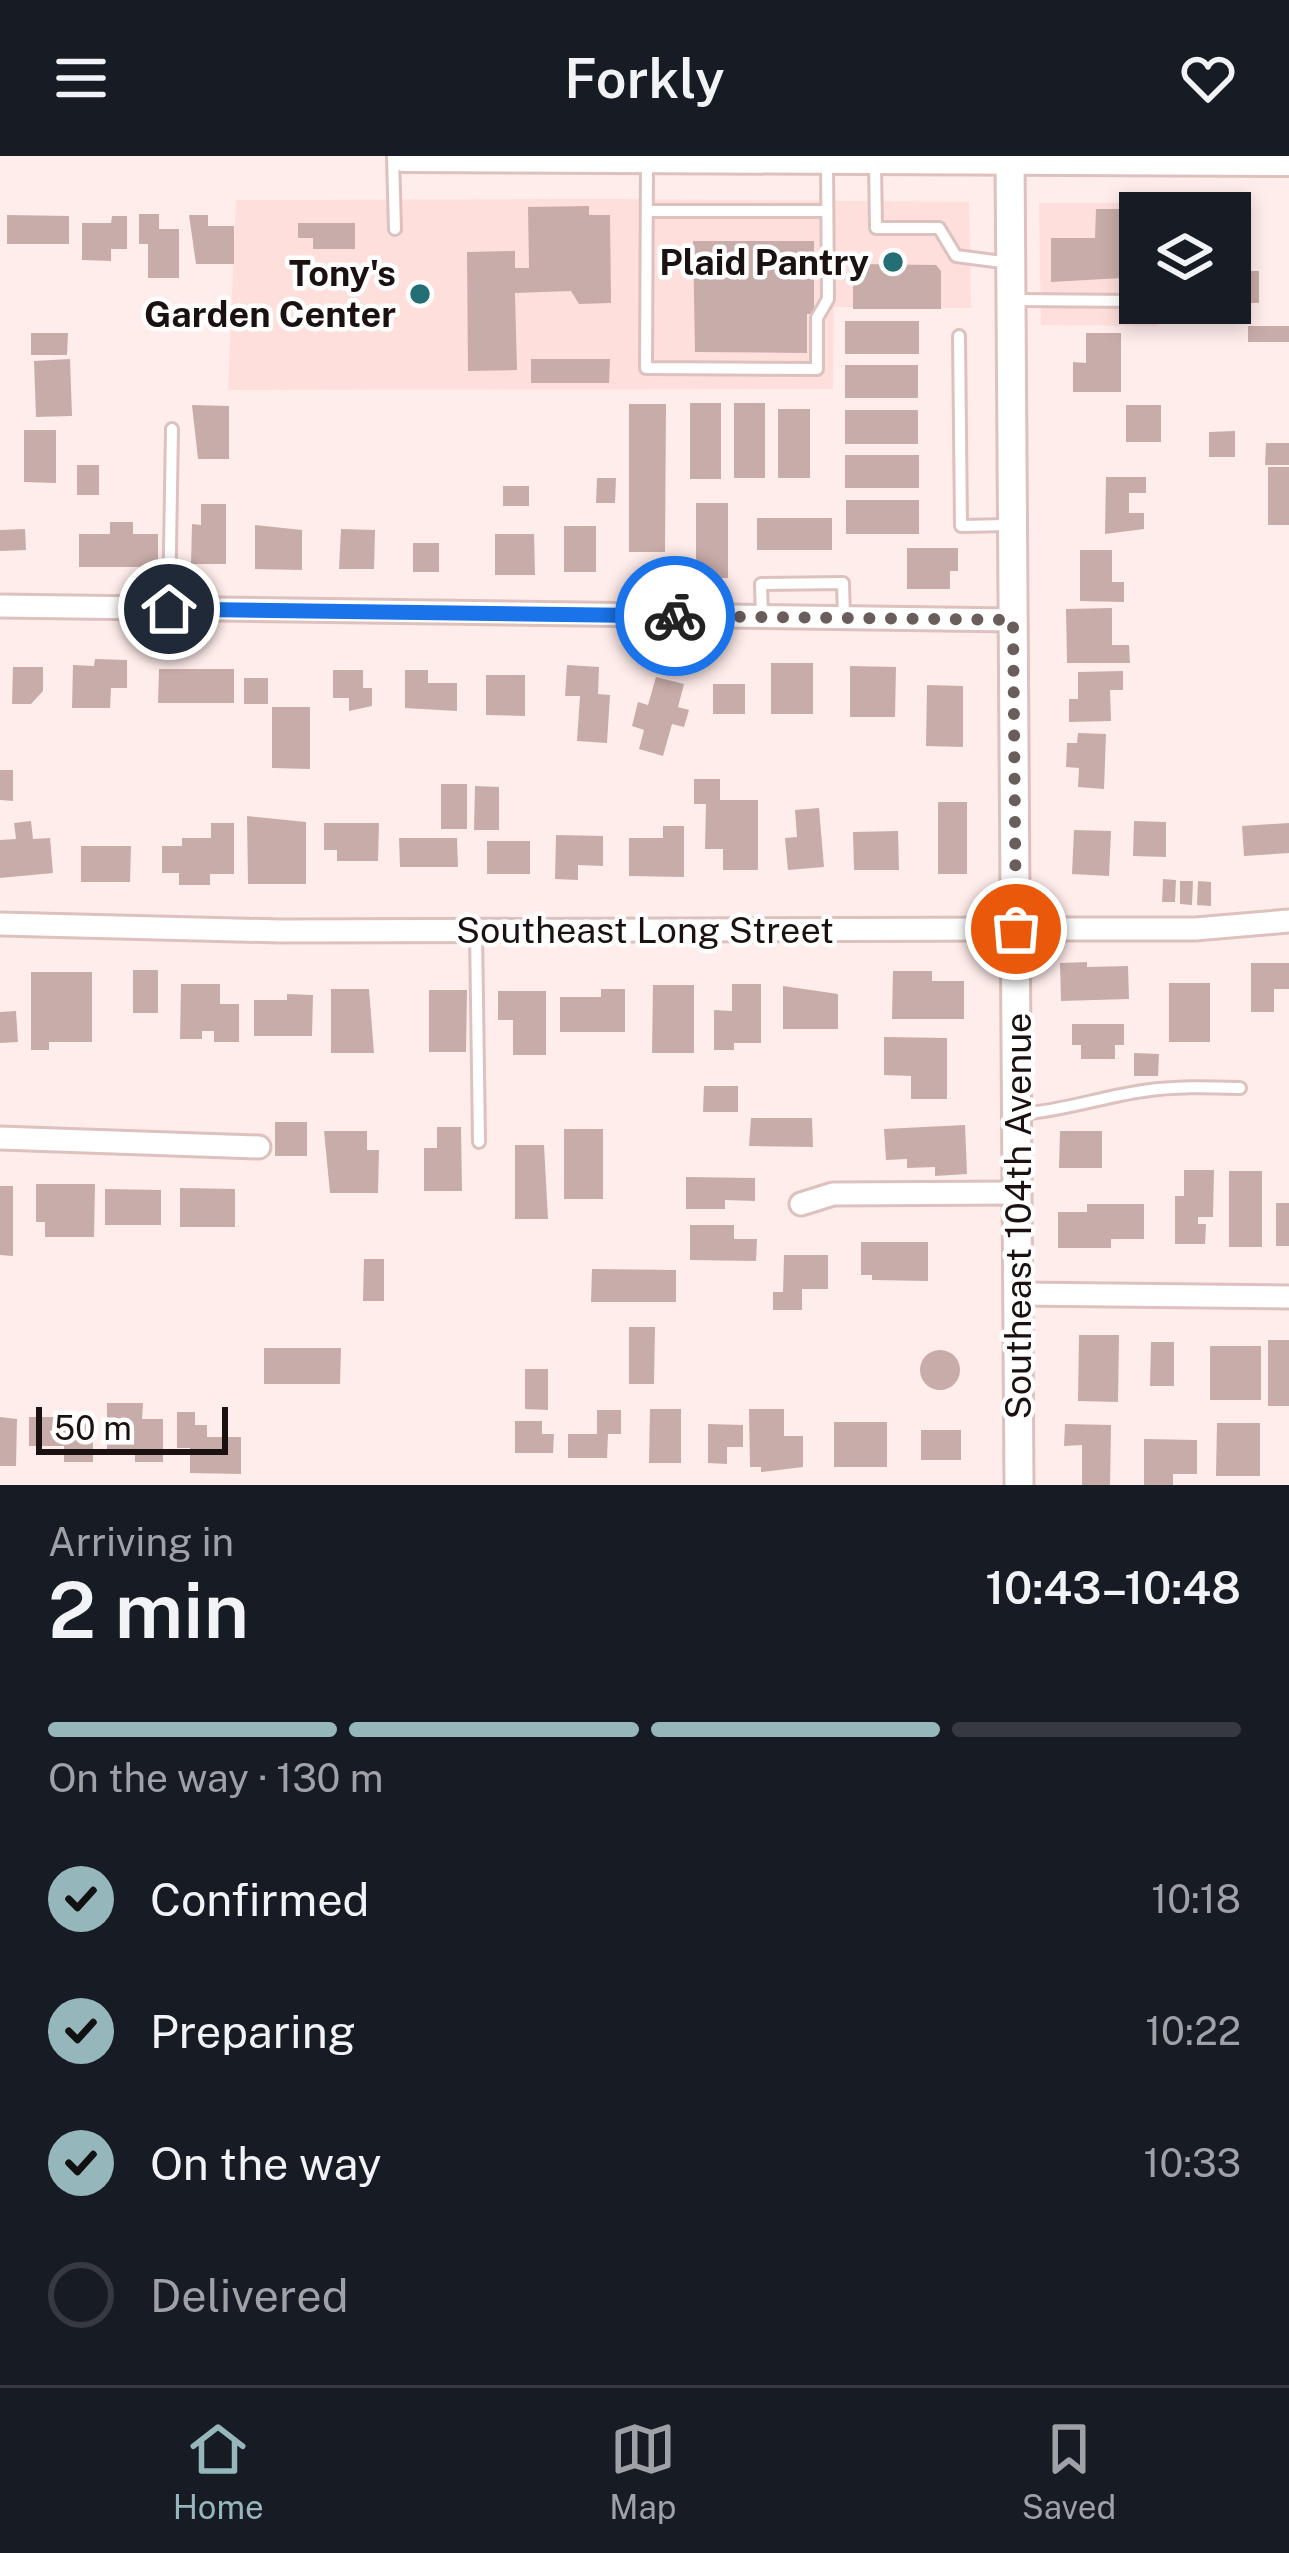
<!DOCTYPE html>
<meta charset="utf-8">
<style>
:root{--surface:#171b24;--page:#20242c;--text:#f1f3f6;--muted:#9ea1a6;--line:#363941;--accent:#95b7bc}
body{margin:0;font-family:"Public Sans",sans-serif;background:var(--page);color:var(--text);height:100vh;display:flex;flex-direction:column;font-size:45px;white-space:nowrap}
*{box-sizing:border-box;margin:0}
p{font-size:39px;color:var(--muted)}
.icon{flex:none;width:66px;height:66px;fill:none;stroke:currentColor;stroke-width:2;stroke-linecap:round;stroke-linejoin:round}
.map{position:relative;height:1329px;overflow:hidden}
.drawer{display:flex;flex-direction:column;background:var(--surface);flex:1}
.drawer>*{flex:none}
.buttons{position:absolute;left:1119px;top:36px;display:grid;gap:24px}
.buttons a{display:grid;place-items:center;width:132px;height:132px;border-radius:0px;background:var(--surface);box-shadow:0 6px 18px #0003;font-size:60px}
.scale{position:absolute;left:36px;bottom:30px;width:192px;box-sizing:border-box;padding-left:12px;border:6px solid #1a1110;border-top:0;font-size:33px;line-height:42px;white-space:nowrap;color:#1a1110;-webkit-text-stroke:9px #fff;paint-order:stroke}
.pin{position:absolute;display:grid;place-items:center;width:102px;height:102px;color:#fff;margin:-51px;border:6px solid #fff;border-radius:50%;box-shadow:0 3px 12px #0007}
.courier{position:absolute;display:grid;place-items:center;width:120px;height:120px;margin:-60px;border:9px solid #1a73e8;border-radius:50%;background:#fff;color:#222;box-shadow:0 3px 15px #0007}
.overview em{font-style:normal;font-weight:600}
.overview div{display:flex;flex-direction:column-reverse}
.overview{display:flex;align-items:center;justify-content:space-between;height:204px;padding:0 48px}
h1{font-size:78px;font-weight:600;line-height:90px}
.bar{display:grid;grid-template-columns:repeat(4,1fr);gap:18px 12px;align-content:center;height:144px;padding:0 48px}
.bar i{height:15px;border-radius:9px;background:var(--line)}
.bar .selected{background:var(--accent)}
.bar p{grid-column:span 4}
ol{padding:0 48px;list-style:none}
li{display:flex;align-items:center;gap:36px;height:132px}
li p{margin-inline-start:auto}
li .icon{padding:12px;border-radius:50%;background:var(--accent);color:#111;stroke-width:4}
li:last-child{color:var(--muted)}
li i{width:66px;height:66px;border:6px solid var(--line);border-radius:50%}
header{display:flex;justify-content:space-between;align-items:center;height:156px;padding:0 48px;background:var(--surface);font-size:54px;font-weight:600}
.tab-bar{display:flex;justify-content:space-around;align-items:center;height:168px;border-top:3px solid var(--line);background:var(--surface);font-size:33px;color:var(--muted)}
.tab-bar a{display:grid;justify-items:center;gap:6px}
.tab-bar .selected{color:var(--accent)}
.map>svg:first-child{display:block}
</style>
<header><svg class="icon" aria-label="menu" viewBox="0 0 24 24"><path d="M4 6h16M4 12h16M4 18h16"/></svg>Forkly<svg class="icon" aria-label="heart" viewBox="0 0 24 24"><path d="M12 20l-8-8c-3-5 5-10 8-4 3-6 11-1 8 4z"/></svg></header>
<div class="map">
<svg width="1289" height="1329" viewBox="0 0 1289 1329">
<rect width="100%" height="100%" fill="#ffedeb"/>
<path fill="#fedfdc" d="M610,43L969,46L971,152L834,151L833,233L228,234L236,44Z
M1039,47H1157V57H1140V147H1157L1158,170L1041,169Z"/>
<path fill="#c8aca9" d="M589,50V59H610L611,147L579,148L571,135L515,137L517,214L468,215L467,96L515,95V112H529L528,51Z
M1096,53H1128V86H1140V121L1051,126V82H1095Z
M139,58H159V73H179V122H148V88H139Z
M7,59L69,60V88H7Z
M189,59H208V70H234V108H196Z
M112,60H127V93H111V105L82,104V67H111Z
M298,67H355V93H313V82H298Z
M693,85H814V158H807V197L695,196Z
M853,108L936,109L941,115V153H853Z
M1230,115H1259V147H1230Z
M845,165H919V198H845Z
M1248,170H1289V186H1248Z
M31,177H68L67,199H31Z
M1086,177H1121V236H1073V206L1086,207Z
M70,203L72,260L36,261L34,205Z
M531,203H610L609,227H531Z
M845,209H918V242H845Z
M690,247H721V323H690Z
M734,247H765V322H734Z
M629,248H666L665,396H629Z
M192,249L229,250V303H198Z
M1126,249H1161V286H1126Z
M778,253H810V322H778Z
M845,254H918V288H845Z
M24,274H56V327L24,326Z
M1235,275V301H1209V276Z
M1266,287H1289V309H1265Z
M845,299H919V332H845Z
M77,309H99V339H77Z
M1268,311H1289V369H1268Z
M1106,321H1146V337H1129V357H1144V373L1105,378Z
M597,322H616L615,347H596Z
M503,330H529V350H503Z
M846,344H919V378H846Z
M696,347H728V422H696Z
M201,348H226V408H191L192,368L201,369Z
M757,362H832V394H757Z
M110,366H133V378H158V411H79V378H110Z
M255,369L302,374V414L255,413Z
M564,370H596V416H564Z
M25,373L26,394L0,395V374Z
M341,373L375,374L374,413H339Z
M495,378H534L535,419H495Z
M413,387H439V416H413Z
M907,392H958V415H950V433H907Z
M1080,394H1112V426H1124V446L1080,445Z
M1112,452V489H1129L1130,507H1067L1066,453Z
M95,503L127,504V532H111L110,552H72L73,509L94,510Z
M771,507H813V558H771Z
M567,509L599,511L598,538L610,539L607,587L577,585L580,540H565Z
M850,510L896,511L895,561H850Z
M13,511H43V535L31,548H12Z
M159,513H234V547H158Z
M333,514H363V532H372V550L349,555V542H333Z
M405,514H428V527H457V555L405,552Z
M1123,515V534H1110L1111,565L1069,566V543H1078V516Z
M486,519H525V560L486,559Z
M656,521L684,528L678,551L689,554L684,571L672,568L663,600L639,593L644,574L632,570L638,546L648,549Z
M244,522H268V548H244Z
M713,528H745V558H713Z
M927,529L963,530V591L926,590Z
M272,551H310V613L272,612Z
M1078,577L1106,578L1104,633L1078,631L1079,612L1066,611L1067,587H1077Z
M0,614H13V645L0,644Z
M694,623H720V644H758V714H723V693H705L706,648H694Z
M441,628H467V673H441Z
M475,630L499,631V674H474Z
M938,646H967V718H938Z
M819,652L824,711L788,714L785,682L797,681L795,654Z
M247,660L306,666V728H248Z
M31,665L33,683L50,682L53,717L0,722V684L16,683L14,667Z
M1134,665L1166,666V701L1133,700Z
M211,667H234V718H210V729H179V717H162V690H182V682H211Z
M324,667H379L378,705H337V694H324Z
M1289,667V697L1244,700L1242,670Z
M663,670H684V721L629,720V682H663Z
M1074,674L1111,675L1109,720L1072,718Z
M898,675L899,714H854L853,676Z
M556,679L603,680V710L578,709V724L555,723Z
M399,682H457L458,711H400Z
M487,685H530V718H487Z
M81,690H131L130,726H81Z
M1163,723L1176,724L1175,746H1162Z
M1180,725H1193L1192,749L1180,748Z
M1198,725L1211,726V750L1197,749Z
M1087,806V811L1128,810L1129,843L1061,845L1060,807Z
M1251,807H1289V833H1274V856H1251Z
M133,814H158V857H133Z
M893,815H932V825H964V863H892Z
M31,816H92V886H49V894H31Z
M1169,827H1210V886H1169Z
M181,828H220V848H239V886H214V875H202V883H180Z
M732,828H761V887H734V894H714V854L732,855Z
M653,829H694V897H652Z
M783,830L838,838V873H783Z
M331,833H369L374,897H331Z
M601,833H625V876H560V841H601Z
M429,834H467L466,896H429Z
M498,835H546V899H513V864H498Z
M287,838L313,839L312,880H254V844H287Z
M16,855L18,886L0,887V856Z
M1072,868H1124V889H1115V903H1081V889H1072Z
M884,881L947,882V943H911V920L884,919Z
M1134,897L1159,898L1158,920H1134Z
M704,930H738V956H703Z
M751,962H812L813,991L749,990Z
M275,966H307V1000H275Z
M965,969L967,1018L935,1020V1011L907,1012V1003L886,1004L884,973Z
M437,971H461L462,1035H424V992H437Z
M564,973H603V1043H564Z
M324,975H367V994H379L378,1037H330Z
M1060,975H1102V1012H1059Z
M515,989H544L548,1063H515Z
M1184,1014H1214L1213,1061H1198V1068H1206L1205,1088H1175V1040H1184Z
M1229,1015H1262V1091H1229Z
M686,1021L755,1022V1045L725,1044V1053H686Z
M36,1028H95L94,1081H45V1066H36Z
M0,1030H13V1100L0,1099Z
M180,1032L235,1033V1071H180Z
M105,1033L161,1034V1069H105Z
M1276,1047H1289V1090H1276Z
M1087,1048H1144V1083H1111V1092H1058V1056H1087Z
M690,1069H734V1083H757L756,1105L690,1104Z
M861,1086H928V1125L872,1124V1119H861Z
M784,1099H828V1133H802V1154H773V1136H783Z
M364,1103H384V1145H363Z
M592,1113L676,1114V1146H591Z
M629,1171H655L654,1228H629Z
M1079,1179H1119L1118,1246L1078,1245Z
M1268,1184H1289V1250H1268Z
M1151,1186H1174V1230H1150Z
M1210,1190H1261V1244H1210Z
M264,1192H341L340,1228H264Z
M920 1214a20 20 0 1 1 40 0a20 20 0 1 1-40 0Z
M525,1213H548V1254L525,1253Z
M107,1247H143L142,1263H163V1306H135V1298H107Z
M650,1253H681V1307H649Z
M749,1253H784V1280H803V1311L761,1316V1311H750Z
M597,1254H621V1278H608L607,1302H568V1278H597Z
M177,1256H195V1269H207V1281H241V1318L190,1317V1292H177Z
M0,1261L17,1263L16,1310H0Z
M29,1261H93V1306H64V1290H29Z
M515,1265H542V1278H554L553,1297H515Z
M834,1266H887V1311H834Z
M1217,1267H1260V1320H1216Z
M708,1268L743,1269V1291H727V1308L708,1307Z
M1065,1268L1111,1269L1110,1329H1082V1289L1064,1290Z
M921,1274H961V1304H921Z
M1144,1283L1197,1284V1318H1173V1329H1144Z"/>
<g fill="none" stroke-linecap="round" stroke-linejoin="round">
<g stroke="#ddc1be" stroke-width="16">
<path id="service" d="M393,0L395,73
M647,5L646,212L817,213V162L828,143L827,7
M875,8L876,72H939L956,100L1010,107
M648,55H827
M1015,144L1136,145
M959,180L961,370L1008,369
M169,453L172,273
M762,461L761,428L843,427L844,462
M476,774L479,986
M1020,958C1063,955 1101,941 1143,935C1175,930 1208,931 1240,932"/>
</g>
<g stroke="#ddc1be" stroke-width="27">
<path id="minor" d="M0,450L1013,464
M0,768L280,775L1016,773H1195L1289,765
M0,982L259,991
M801,1048L833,1038L1016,1037
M1019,1138L1289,1141"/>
</g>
<g stroke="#ddc1be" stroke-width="33">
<path id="tertiary" d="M1010,0L1019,1329"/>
</g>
<g stroke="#ddc1be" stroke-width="36">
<path id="secondary" d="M404,0L1289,4"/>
</g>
<use href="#service" stroke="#fff" stroke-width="10"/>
<use href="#minor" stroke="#fff" stroke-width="21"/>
<use href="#tertiary" stroke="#fff" stroke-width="27"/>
<use href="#secondary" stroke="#fff" stroke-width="30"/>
</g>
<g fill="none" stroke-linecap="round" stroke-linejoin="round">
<path stroke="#6a5e5d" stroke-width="12" stroke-dasharray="0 21.6" d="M675,460L1013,464L1016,773"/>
<path stroke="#1a73e8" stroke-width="15" d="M169,453L675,460"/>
</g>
<g fill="#246e76" stroke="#fff" stroke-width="4.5">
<circle cx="893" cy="106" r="12"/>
<circle cx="420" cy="138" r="12"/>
</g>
<g text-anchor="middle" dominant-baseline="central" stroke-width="9" stroke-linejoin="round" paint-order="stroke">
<g font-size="36" font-weight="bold" fill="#1a1110" stroke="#fff" text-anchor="end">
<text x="869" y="106">Plaid Pantry</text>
<text x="396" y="117">Tony's<tspan x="396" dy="41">Garden Center</tspan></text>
</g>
<g font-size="36" fill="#1a1110" stroke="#fff">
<text x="645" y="774">Southeast Long Street</text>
<text transform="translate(1018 1060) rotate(-90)">Southeast 104th Avenue</text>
</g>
</g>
</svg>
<div class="buttons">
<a><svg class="icon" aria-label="layers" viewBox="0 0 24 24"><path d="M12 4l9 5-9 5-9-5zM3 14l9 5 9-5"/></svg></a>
</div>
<div class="scale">50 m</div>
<div class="pin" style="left:1016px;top:773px;background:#ea580c"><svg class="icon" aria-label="bag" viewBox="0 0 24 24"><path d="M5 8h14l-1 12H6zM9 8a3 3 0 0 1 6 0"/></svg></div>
<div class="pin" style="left:169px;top:453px;background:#1f2937"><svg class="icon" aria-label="home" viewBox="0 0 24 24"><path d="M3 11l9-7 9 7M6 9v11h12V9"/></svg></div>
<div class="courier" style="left:675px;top:460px"><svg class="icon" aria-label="bike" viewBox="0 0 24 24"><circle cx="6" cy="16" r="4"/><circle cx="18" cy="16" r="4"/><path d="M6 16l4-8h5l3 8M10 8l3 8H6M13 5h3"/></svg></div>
</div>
<section class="drawer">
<div class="overview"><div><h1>2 min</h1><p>Arriving in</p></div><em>10:43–10:48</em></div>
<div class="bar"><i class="selected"></i><i class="selected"></i><i class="selected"></i><i></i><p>On the way · 130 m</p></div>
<ol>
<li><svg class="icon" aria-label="check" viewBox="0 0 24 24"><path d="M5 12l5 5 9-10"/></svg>Confirmed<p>10:18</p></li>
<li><svg class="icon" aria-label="check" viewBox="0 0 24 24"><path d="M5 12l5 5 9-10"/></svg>Preparing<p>10:22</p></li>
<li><svg class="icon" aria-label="check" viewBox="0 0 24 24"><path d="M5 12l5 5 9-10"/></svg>On the way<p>10:33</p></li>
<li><i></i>Delivered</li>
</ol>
</section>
<nav class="tab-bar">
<a class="selected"><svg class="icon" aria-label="home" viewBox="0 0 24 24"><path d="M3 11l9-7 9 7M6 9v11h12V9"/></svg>Home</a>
<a><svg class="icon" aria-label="map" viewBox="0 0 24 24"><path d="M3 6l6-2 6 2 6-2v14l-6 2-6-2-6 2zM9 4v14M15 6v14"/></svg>Map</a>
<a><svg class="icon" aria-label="saved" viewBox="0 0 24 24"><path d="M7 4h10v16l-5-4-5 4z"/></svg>Saved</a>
</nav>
